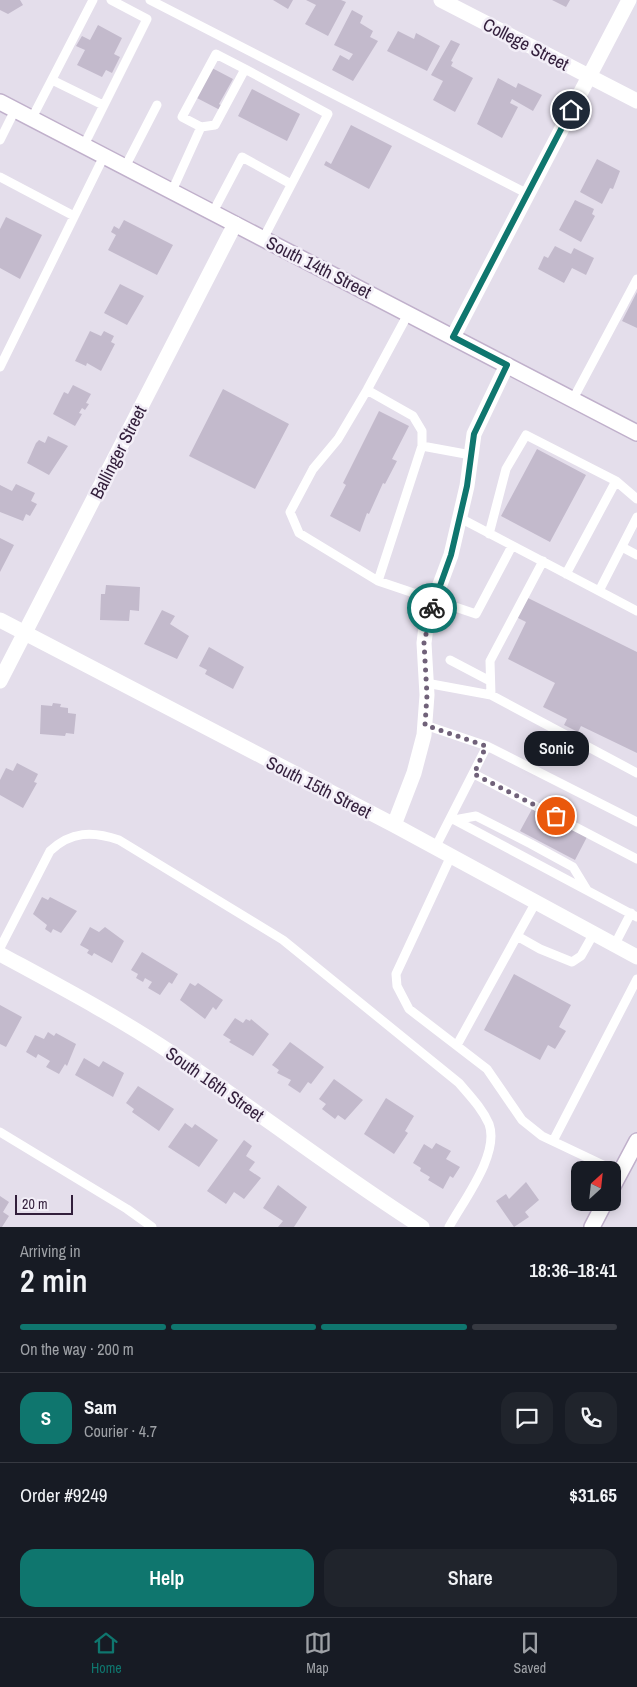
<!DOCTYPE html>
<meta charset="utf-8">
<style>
:root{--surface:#171b24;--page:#20242c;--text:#f1f3f6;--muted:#9ea1a6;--line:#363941;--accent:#0f766e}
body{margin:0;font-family:"Archivo Narrow",sans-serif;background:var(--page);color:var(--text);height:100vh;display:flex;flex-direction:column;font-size:19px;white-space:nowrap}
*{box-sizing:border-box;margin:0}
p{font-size:16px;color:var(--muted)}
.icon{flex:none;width:28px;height:28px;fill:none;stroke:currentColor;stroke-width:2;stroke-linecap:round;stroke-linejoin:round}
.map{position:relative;height:1227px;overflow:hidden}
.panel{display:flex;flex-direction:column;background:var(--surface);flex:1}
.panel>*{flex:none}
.needle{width:32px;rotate:27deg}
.buttons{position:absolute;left:571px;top:1161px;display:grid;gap:10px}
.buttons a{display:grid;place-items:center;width:50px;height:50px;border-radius:10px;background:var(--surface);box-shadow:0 2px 12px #0003;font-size:25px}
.scale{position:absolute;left:15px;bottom:12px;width:58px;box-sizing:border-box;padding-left:5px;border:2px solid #321e3b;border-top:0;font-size:14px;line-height:18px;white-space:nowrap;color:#321e3b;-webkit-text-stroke:4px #f2eef7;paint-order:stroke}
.pin{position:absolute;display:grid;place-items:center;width:42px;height:42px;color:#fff;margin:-21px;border:2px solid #fff;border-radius:50%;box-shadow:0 1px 5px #0007}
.courier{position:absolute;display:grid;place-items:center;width:50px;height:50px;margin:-25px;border:4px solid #0f766e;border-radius:50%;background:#fff;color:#222;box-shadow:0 1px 6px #0007}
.bubble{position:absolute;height:35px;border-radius:15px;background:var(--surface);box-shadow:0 2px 12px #0003;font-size:16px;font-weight:600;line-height:35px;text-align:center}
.summary em{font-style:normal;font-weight:600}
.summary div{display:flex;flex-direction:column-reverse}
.summary{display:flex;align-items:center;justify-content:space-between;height:85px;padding:0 20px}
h1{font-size:32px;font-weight:600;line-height:38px}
.bar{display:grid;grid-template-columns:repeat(4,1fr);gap:8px 5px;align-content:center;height:60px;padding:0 20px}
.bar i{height:6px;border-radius:4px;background:var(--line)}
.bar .on{background:var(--accent)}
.bar p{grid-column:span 4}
.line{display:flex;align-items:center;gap:12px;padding:0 20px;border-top:1px solid var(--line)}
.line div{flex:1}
.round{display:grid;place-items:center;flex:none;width:52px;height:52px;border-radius:15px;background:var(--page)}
.cta{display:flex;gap:10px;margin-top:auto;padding:10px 20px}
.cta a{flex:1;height:58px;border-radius:15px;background:var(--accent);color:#fff;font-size:20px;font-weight:600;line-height:58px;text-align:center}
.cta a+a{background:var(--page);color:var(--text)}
.dock{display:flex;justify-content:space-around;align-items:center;height:70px;border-top:1px solid var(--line);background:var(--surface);font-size:14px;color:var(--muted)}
.dock a{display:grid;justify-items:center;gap:2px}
.dock .on{color:var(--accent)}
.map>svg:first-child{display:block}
</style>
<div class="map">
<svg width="637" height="1227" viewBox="0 0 637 1227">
<rect width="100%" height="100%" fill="#e4deeb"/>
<path fill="#c3bacc" d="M0,0H20L23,5L8,14L0,10Z
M273,0H293L288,9Z
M306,0H341L346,2L328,36L305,24L316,5Z
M552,0H570L566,7Z
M352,10L363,16L360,23L373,31L370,37L378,41L353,81L332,70L340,55L349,60L353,54L334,45Z
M98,25L122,38L114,54L120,57L112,73L106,70L102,77L77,65L85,50L76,46L82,36L90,40Z
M398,31L414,39L416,33L440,46L427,71L387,51Z
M451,40L460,44L451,61L453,62L451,66L473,78L455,112L433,100L443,81L431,75Z
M212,68L233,79L219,104L222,106L220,110L195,97Z
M498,78L516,88L518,83L542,95L533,111L512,99L510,103L518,107L502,138L477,124Z
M252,89L300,114L287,141L238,116Z
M351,125L392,146L369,189L324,165L326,161L331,164Z
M597,159L620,171L613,189L610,188L602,204L580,192Z
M575,200L594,209L592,214L595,216L581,242L559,230Z
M6,217L42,235L20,279L0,268V229Z
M124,220L173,245L157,275L108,250L116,235L111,232L114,226L119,229Z
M555,246L571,254L574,248L594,258L586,275L572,268L564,283L538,269L544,256L548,258Z
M120,284L144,296L127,325L104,313Z
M637,292V328L622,321Z
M90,331L101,336L104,331L114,336L111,342L115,344L101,371L87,363L86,366L75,361Z
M73,385L91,394L86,403L89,404L85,410L82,408L79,413L82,414L75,426L53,414L64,392L68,394Z
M223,389L289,424L255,489L189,456Z
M379,411L409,426L392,459L397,461L385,484L383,483L369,514L367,513L360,532L330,516L346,485L343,483Z
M48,436L68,446L49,475L27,463L36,443L39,440L45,443Z
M537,449L586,475L550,542L501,516Z
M16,484L35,493L31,501L37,504L30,516L26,514L23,521L0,512V485L12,491Z
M0,538L14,545L0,572Z
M106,585L140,587L139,611L130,610L129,621L100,620L101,594H105Z
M526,597L637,652V753L581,726L578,732L564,725L567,719L543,707L555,683L508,659L526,622L516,617Z
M162,610L175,616L170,624L189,636L177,659L144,644Z
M209,647L244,667L233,689L205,674L207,670L199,666Z
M53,703L61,704L60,707L68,708V713L76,714L74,734L66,733L65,736L40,734L41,705L52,706Z
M17,763L38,774L34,782L37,783L23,808L0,795V780L6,768L13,771Z
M532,809L587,837L575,860L520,831Z
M42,897L48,900L50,897L77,911L61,933L53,929L51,933L45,929L47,925L33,914Z
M90,927L99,932L105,927L124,941L112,963L94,953L92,956L87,953L89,950L80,945Z
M142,952L178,974L172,984L169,982L160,995L148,988L152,982L145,978L143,982L136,978L138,974L131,970Z
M514,974L571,1005L559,1027L566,1031L555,1049L548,1045L540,1060L484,1030Z
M190,983L195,986L198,983L223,1000L216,1010L213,1007L205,1019L180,1000Z
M0,1005L22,1017L6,1047L0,1044Z
M235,1018L243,1023L246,1019L250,1021L251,1019L269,1034L253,1056L229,1042L231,1040L223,1035Z
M48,1032L54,1036L56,1033L76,1044L67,1066L65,1064L59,1074L46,1067L50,1061L38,1054L36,1058L26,1052L35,1035L44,1039Z
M290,1042L324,1067L311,1084L308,1082L300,1093L288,1085L291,1080L277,1073L279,1070L272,1065Z
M84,1058L99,1067L103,1061L124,1073L113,1097L75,1075Z
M334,1079L363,1100L345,1120L338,1115L335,1119L322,1109L326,1104L319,1099Z
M138,1086L174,1109L159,1131L132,1112L134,1109L126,1103Z
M386,1098L414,1116L405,1131L408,1133L394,1154L364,1134Z
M185,1123L192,1128L195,1124L218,1140L199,1167L168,1147Z
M244,1140L252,1146L246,1156L255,1162L249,1170L261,1178L244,1199L234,1192L226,1204L207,1191Z
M436,1143L451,1151L446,1159L460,1167L453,1178L450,1176L443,1189L428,1180L430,1177L420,1171L421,1168L413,1163L424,1144L432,1149Z
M526,1182L539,1200L525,1212L529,1217L514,1227L496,1201L506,1194L509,1199Z
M278,1185L307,1207L294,1227H278L283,1221L263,1208Z
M0,1196L9,1202L3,1212L9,1216L2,1227H0Z"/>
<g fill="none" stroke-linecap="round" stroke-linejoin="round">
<g stroke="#c0b0cb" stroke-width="18">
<path id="secondary" d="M0,102L637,433
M612,1188L637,1141
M592,1227L605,1202"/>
</g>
<path stroke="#fff" stroke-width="9" d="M150,0L528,194
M52,80L103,105
M32,118L93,0
M201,127L182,117L216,54L245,69
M0,140L15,110
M84,145L147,19L111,0
M125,167L157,105
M0,177L74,216
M172,191L201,127L215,125L245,69L328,114L263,239
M213,212L242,157L291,184
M408,314L367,390L338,439L313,469L290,512L299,533L378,581L476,614L512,546
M0,367L104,156
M367,390L413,416L422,431V446L471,455
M573,399L637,279
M637,517L599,591L637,611
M460,518L599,591
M489,534L506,469L526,435L616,481L637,499
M622,547L637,555
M566,574L616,481
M378,581L422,446
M450,660L490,681
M426,683L491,695L637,773
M491,695L490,661L543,561
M425,725L487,746L637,822
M474,774L637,859
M451,818L637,917
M454,820L476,816L531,844L573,867L587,890
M435,848L487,746
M451,856L396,974L397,986L409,1009L487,1069L522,1120L542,1136L620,1173
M536,902L517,936L540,949L572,962L581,956L594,933
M615,944L631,913
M0,948L50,851C71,831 93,831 119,840L283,940L459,1083C470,1096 482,1108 489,1124C500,1154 463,1201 449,1227
M457,1045L517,936
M0,1132L127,1209L152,1227
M553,1141L637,979"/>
<path stroke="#fff" stroke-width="15" d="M441,0L637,101
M453,337L629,0
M0,620L394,825L637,957
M0,681L235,224
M394,825L414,773L424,735L427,695L424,643L427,619L451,555L467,486L474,434L507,365
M0,954C57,985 116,1016 170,1052C255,1109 335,1172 422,1227"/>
<use href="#secondary" stroke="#fff" stroke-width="15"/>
</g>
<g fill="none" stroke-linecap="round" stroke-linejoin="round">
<path stroke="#706179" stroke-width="5" stroke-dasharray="0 9" d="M432,608L424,643L427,695L425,725L486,746L474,774L556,816"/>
<path stroke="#0f766e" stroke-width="6" d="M432,608L451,555L467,486L474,434L507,365L453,337L571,110"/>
</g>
<g text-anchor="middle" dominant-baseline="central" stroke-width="5" stroke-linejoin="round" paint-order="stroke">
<g font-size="18" fill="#321e3b" stroke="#f2eef7">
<text transform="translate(526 44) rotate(27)">College Street</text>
<text transform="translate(319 267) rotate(27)">South 14th Street</text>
<text transform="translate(118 452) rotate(-63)">Ballinger Street</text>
<text transform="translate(319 787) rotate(27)">South 15th Street</text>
<text transform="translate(215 1084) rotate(35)">South 16th Street</text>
</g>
</g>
</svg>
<div class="buttons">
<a><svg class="needle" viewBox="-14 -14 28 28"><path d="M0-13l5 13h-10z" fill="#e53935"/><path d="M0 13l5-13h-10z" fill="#9ea1a6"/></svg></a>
</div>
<div class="scale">20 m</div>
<div class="pin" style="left:556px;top:816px;background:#ea580c"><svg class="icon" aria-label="bag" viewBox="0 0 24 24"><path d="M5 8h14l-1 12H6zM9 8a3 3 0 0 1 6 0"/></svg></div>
<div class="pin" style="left:571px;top:110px;background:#1f2937"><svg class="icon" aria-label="home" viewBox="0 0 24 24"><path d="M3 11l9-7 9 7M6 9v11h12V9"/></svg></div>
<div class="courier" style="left:432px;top:608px"><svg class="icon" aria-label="bike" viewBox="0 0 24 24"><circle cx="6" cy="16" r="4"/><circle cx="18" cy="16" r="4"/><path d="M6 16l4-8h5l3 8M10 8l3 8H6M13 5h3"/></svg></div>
<div class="bubble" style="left:524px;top:731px;width:65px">Sonic</div>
</div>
<section class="panel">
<div class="summary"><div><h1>2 min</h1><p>Arriving in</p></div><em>18:36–18:41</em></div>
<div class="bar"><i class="on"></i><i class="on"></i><i class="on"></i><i></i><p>On the way · 200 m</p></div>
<div class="line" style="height:90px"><b class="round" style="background:var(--accent);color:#fff">S</b><div><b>Sam</b><p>Courier · 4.7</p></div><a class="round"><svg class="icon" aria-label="chat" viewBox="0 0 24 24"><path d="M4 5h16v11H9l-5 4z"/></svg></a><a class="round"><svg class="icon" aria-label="phone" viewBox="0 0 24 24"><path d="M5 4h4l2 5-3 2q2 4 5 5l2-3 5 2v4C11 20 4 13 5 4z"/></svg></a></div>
<div class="line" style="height:65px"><div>Order #9249</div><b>$31.65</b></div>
<div class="cta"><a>Help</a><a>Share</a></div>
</section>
<nav class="dock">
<a class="on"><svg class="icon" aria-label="home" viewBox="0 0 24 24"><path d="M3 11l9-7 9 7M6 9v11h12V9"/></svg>Home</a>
<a><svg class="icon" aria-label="map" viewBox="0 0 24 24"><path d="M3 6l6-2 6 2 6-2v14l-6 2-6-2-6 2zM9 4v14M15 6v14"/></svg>Map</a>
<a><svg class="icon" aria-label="saved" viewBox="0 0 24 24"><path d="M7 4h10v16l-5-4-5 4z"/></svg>Saved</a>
</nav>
